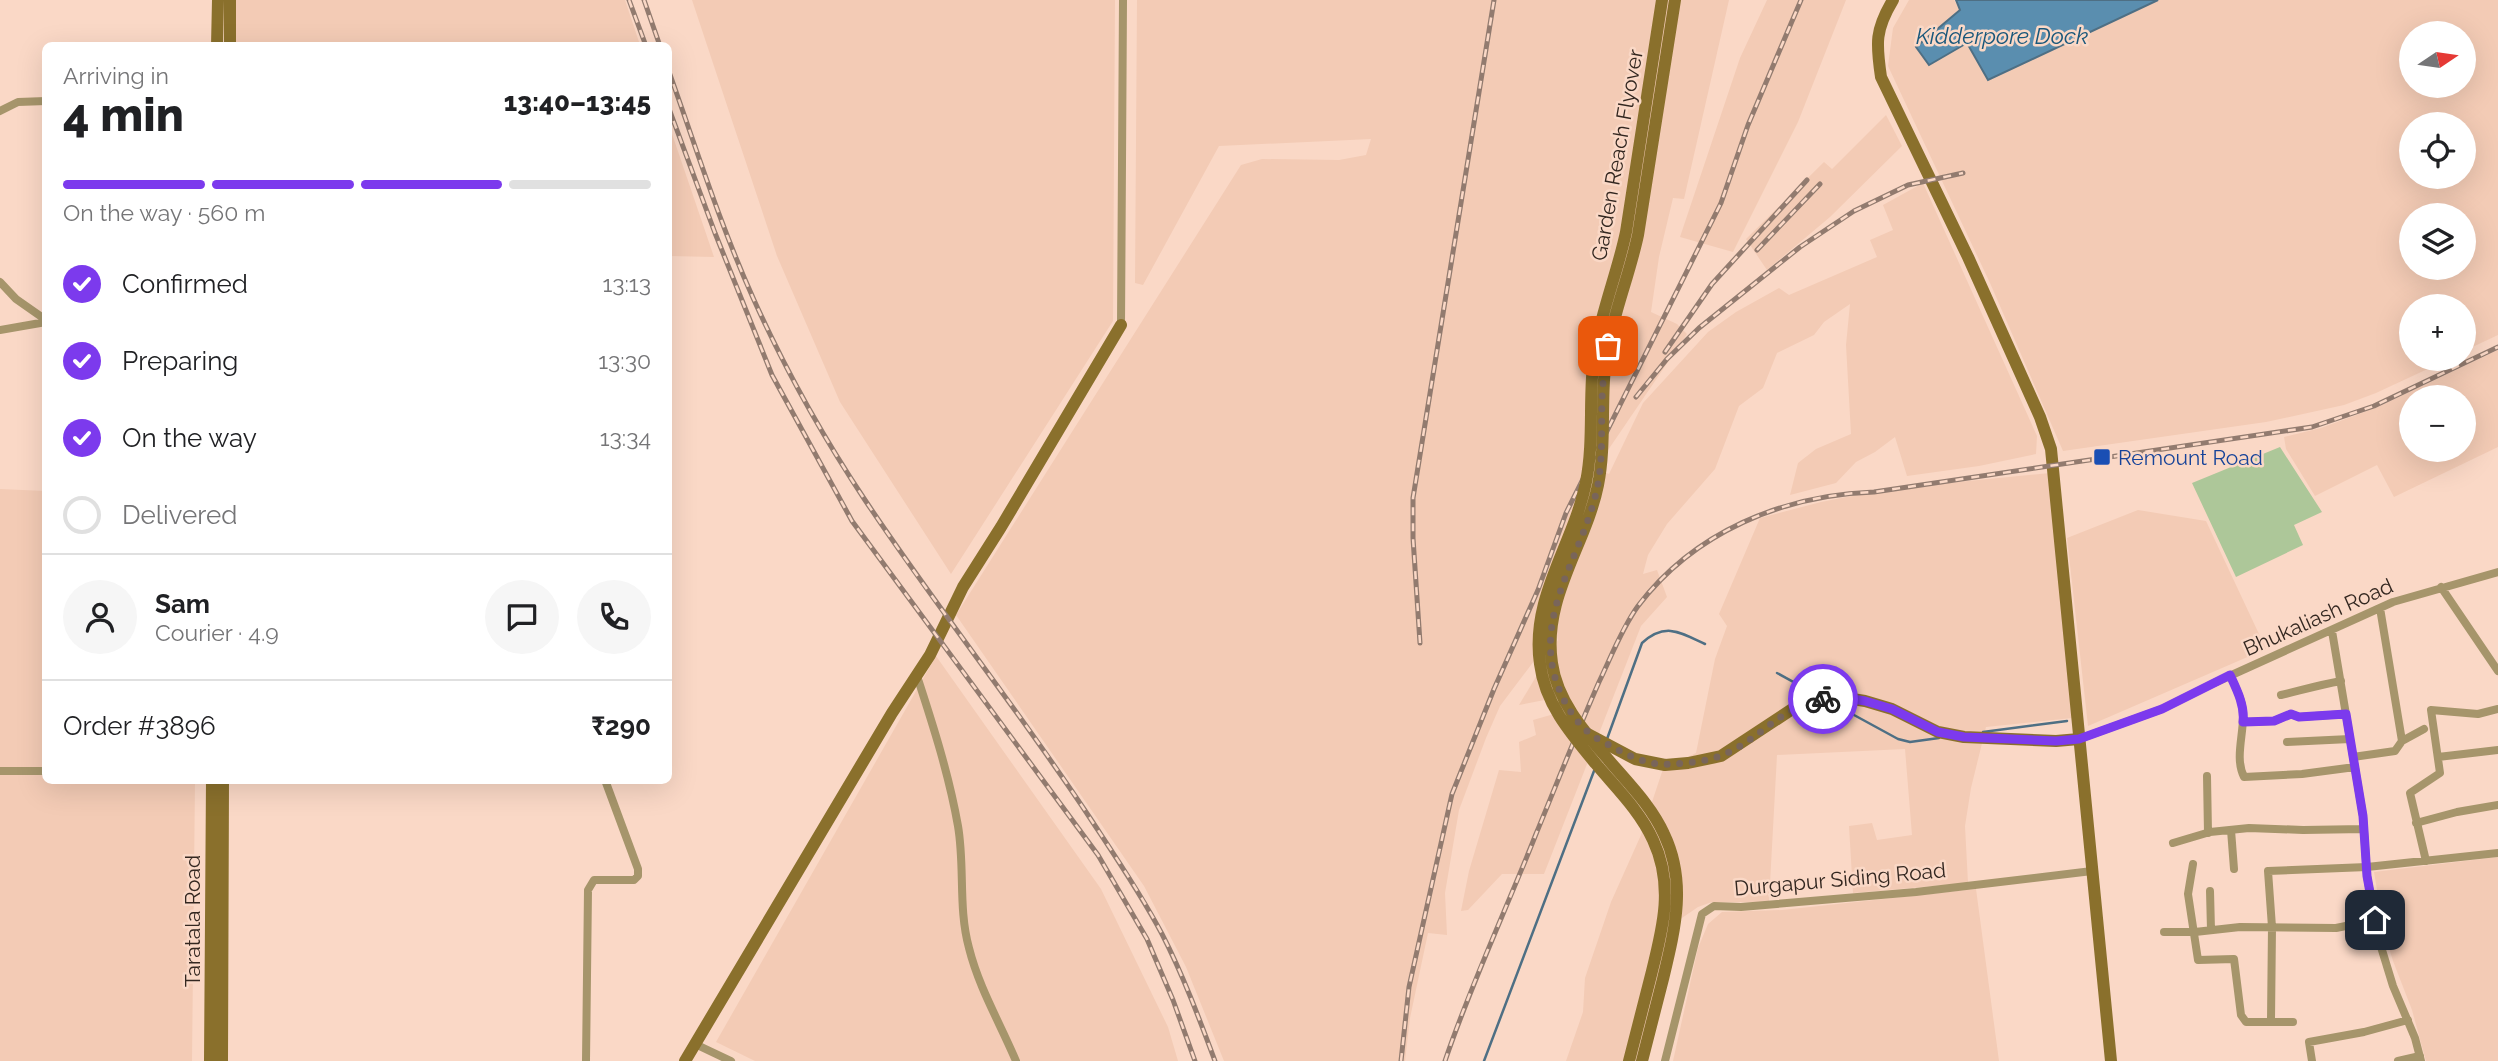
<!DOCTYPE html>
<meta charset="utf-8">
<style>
:root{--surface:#fff;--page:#f6f6f6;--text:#202124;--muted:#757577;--line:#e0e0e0;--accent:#7c3aed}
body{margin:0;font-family:Raleway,sans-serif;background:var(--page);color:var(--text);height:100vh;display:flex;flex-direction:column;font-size:26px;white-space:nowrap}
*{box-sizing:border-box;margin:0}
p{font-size:23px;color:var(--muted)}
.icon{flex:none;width:38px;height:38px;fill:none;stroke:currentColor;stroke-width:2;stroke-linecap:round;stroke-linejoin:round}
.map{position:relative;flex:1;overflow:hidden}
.sheet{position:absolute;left:42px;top:42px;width:630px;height:742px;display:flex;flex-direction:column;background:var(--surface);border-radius:10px;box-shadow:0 7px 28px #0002}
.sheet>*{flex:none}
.needle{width:46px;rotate:77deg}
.controls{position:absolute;left:2399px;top:21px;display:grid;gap:14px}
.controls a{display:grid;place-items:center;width:77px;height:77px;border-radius:50%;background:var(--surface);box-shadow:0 7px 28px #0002;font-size:35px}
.pin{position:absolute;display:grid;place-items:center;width:60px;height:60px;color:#fff;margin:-30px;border-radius:14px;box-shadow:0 4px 10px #0006}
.courier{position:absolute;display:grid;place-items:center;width:70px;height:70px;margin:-35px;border:5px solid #7c3aed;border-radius:50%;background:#fff;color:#222;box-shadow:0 2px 9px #0007}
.head em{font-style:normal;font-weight:800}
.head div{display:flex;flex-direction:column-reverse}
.head{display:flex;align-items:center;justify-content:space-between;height:119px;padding:0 21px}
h1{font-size:46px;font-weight:800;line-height:52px}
.bar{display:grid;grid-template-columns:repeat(4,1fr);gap:10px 7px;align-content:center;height:84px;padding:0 21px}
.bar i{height:9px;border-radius:5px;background:var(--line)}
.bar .current{background:var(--accent)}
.bar p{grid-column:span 4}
.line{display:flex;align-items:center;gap:18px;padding:0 21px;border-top:2px solid var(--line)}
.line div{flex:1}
.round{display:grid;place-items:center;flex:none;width:74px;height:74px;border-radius:37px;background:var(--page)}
ol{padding:0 21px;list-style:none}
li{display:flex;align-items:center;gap:21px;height:77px}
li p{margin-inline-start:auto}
li .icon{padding:7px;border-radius:50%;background:var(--accent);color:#fff;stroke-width:4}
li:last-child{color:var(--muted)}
li i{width:38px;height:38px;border:4px solid var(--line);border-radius:50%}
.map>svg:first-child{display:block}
</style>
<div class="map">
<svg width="2498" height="1061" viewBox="0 0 2498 1061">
<rect width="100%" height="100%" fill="#fad8c6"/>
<path fill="#f3cbb5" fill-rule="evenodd" d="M234,0H625L640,45H234Z
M692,0H1115L1113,321L951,574L840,402L777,256Z
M1137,0H1729L1684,199L1673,198L1659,257L1651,312L1677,324L1687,334L1602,459L1578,507L1552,637L1500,706L1486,738L1459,810L1445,893L1447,935L1428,933L1410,1018L1405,1061H1224L1186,967L1144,886L956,615L1241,165L1262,159L1339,160L1366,155L1371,139L1219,146L1143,285L1135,283Z
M1767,0H1846L1798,122L1733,252L1680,237L1740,58Z
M1909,0H1954L1960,10L1916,47L1967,43L1988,80L2158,0H2498V335L2464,351V306H2412V359H2449L2376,393L2344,405L2266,422L2063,451L1990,283L1888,66L1893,28ZM2412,33H2464V86H2412ZM2412,124H2464V177H2412ZM2412,215H2464V268H2412Z
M1886,115L1902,146L1830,217L1767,270L1746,239L1824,162L1832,169Z
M669,125L714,257L669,256Z
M1923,183L2037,436L2036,454L1979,466L1907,476L1895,437L1875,452L1856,462L1836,483L1790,495L1798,463L1816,449L1851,434L1846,345L1850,304L1824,322L1814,335L1777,353L1763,388L1739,406L1715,469L1667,524L1648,555L1643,574L1657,570L1667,597L1641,626L1544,874H1502L1468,910L1461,911L1469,871L1499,770L1521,772L1519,742L1536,735L1533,720L1561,712L1560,697L1519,705L1558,640L1547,589L1578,513L1599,470L1609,474L1643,403L1708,332L1736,312L1779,288L1789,295L1877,257L1870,240L1893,230L1883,205Z
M2498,350V447L2394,497L2377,465L2315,496L2286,449L2284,437L2321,428L2378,407ZM2412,397H2464V450H2412Z
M2050,473L2072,718L1986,727L1971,788L1965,826L1968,883L1853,893L1849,826L1872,823L1877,840L1912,835L1905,749L1777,755L1769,902H1712L1698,907L1679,920L1647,1061H1566L1583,1012L1585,978L1611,902L1641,835L1663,769L1696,753L1715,659L1727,626L1719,614L1760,518L1821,502L1887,489Z
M0,489L45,491L46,780L195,781L192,1061H0Z
M2138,510L2206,521L2266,649L2088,726L2067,538Z
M936,656L1101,889L1168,1027L1178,1061H755L716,1042Z
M2498,857V1061H2426L2412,1010L2393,961L2384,931L2374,872Z
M1976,889L1999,1061H1673L1698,948L1708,924L1722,912L1782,910Z"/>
<path fill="#adc799" d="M2280,447L2322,512L2294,525L2303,545L2236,577L2192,483Z"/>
<path fill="#5a8eaf" stroke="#4e6f84" stroke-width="2" d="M1956,0H2158L1988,80L1967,43L1929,65L1916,47L1960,10Z"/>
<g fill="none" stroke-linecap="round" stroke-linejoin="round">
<path stroke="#4e6f84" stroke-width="2.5" d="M1777,673L1817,695
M1832,703L1898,739L1910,742L1939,738
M1983,732L2067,721
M1607,739L1642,643C1665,622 1680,632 1705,644
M1484,1061L1594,771"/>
<path stroke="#a6956b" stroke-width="8" d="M0,111L18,102L46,101
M0,282L16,299L46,320
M1121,325L1123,0
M0,330L46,322
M2441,587L2498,671
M2332,631L2363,816L2367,876L2378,937L2393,986L2415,1038L2421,1061
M2230,675C2236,688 2244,703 2243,717C2243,737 2235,759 2244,777L2302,774L2355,767
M917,676C933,725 949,775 958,826C965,867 958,908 969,948C979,988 1000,1023 1016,1061
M2281,695C2302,690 2319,685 2341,681
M2243,722L2274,721L2291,714L2299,717L2346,714
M2079,739L2162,709L2214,683L2393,602L2498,572
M2402,741L2424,729
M2287,742L2350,739
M2353,757L2395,751L2402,741L2380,608
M2438,757L2498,750
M0,771H46
M2207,776L2208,833
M2416,823L2457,812L2498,805
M2231,830L2234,869
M2173,843L2210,832L2249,828L2303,830L2364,829
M2426,861L2410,793L2440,773L2431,710L2478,714L2498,709
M2193,864L2188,894L2198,960L2234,959L2241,1015L2246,1022H2293
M2210,891L2211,930
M2164,932H2195L2240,927L2336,928L2375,920
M2271,1020L2272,927L2268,871L2367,867L2498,853
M695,1044L731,1061
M586,1061L588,890L594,880H634L638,876V869L605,780
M1665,1061L1702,914L1714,906L1741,907L1916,892L2092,871
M2312,1061L2309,1042L2364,1032L2408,1020
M2398,1061L2420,1056"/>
<path stroke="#8a702c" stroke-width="12" d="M1893,0C1875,30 1876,43 1881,77L1968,257L2040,417L2051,449L2111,1061
M217,46L218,0
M230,46V0
M1586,733L1635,759L1665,765L1688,763L1721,756L1803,702L1840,697L1865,701L1892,709L1938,732L1964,737L2056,741L2079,739
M210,1061L212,780
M222,1061L223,780
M685,1061L892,713L930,655L963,587L1001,527L1121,325"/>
<g stroke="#927b6f" stroke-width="5">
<path id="rail" d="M629,0L646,46
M644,0L660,46
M668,69C696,147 720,225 754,300C785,369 823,437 865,500C937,608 1018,709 1090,818C1115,856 1141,894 1162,934C1183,975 1199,1018 1215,1061
M668,106L715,233L772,375L852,521L1098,855L1147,939L1173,1000L1195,1061
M1757,250L1820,184
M1665,352L1712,284L1807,180
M1636,397L1667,359L1699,328L1800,247L1854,211L1908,185L1963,173
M1420,643L1413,538V498L1494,0
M1401,1061L1409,987L1452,794L1494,689L1538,590L1566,513L1721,203L1748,125L1801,0
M1445,1061C1471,984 1506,910 1536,834C1557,783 1577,732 1599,682C1611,657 1622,628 1638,606C1694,532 1783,495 1874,492L2312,427L2374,406L2498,347"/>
</g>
<use href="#rail" stroke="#fad8c6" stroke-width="2.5" stroke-dasharray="8" stroke-linecap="butt"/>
<path stroke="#8a702c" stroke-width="12" d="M1629,1061C1636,1034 1643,1006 1650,979C1662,931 1675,887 1653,840C1640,811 1616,788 1596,764C1571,734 1545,704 1540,664C1530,597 1574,544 1586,482C1595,437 1587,390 1596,345C1603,307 1618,270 1626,232L1662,0
M1642,1061C1649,1034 1656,1006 1663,979C1675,929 1687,882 1664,834C1651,805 1627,782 1607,758C1583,730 1557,700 1552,663C1542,598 1586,545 1598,485C1607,440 1599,393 1608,347C1615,309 1630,273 1638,235L1675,0"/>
</g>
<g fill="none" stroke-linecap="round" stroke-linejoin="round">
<path stroke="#79655a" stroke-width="7" stroke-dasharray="0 12.6" d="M1608,346C1606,359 1604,371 1603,383C1600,417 1604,451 1598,484C1584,558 1525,620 1563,698C1572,716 1583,731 1600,740C1622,752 1644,766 1670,764C1687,763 1706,762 1722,755C1759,741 1782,705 1823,699"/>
<path stroke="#7c3aed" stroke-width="9" d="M1823,699L1840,697L1865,701L1892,709L1938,732L1964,737L2056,741L2079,739L2162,709L2230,675C2237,690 2245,706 2243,722L2274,721L2291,714L2299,717L2346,714L2363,816L2367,876L2375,920"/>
</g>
<rect fill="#1a4fb4" stroke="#fad8c6" stroke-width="2.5" x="2093" y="448" width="18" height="18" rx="3.5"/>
<g text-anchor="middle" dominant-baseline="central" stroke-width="5" stroke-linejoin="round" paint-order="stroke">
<g font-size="21" fill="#332720" stroke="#fad8c6">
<text transform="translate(1617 155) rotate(-80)">Garden Reach Flyover</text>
<text transform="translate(2318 617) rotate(-24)">Bhukaliash Road</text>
<text transform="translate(1840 879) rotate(-5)">Durgapur Siding Road</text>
<text transform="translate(192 921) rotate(-90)">Taratala Road</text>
</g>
<g font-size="21" fill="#164399" stroke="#fad8c6" text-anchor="start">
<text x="2118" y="457">Remount Road</text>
</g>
<g font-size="23" font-style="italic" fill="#19577b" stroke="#fad8c6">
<text x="2002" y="35">Kidderpore Dock</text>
</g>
</g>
</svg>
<div class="controls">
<a><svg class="needle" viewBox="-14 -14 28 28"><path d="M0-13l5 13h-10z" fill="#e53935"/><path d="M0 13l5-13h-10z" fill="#757577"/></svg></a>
<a><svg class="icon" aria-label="locate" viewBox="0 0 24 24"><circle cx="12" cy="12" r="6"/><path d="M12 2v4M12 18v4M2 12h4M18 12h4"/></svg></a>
<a><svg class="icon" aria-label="layers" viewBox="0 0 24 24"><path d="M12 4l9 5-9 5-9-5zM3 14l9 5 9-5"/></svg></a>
<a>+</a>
<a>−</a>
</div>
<div class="pin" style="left:1608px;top:346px;background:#ea580c"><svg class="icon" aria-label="bag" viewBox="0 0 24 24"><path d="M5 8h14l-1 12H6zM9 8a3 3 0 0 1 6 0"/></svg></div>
<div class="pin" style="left:2375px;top:920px;background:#1f2937"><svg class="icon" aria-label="home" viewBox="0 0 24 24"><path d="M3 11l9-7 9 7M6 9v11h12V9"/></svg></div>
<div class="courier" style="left:1823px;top:699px"><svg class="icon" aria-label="bike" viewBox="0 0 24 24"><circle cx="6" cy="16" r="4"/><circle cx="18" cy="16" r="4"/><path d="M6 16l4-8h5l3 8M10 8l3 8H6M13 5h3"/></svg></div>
<section class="sheet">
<div class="head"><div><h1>4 min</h1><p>Arriving in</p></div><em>13:40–13:45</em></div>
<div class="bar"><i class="current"></i><i class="current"></i><i class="current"></i><i></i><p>On the way · 560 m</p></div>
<ol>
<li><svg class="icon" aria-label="check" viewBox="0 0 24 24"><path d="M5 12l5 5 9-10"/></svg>Confirmed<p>13:13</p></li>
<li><svg class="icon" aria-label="check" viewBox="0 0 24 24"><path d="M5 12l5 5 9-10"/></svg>Preparing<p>13:30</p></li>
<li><svg class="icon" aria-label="check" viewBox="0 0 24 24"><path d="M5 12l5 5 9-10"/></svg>On the way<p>13:34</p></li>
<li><i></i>Delivered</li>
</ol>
<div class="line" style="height:126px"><a class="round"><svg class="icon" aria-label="person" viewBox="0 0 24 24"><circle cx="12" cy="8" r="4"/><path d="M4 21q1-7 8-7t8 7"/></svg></a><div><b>Sam</b><p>Courier · 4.9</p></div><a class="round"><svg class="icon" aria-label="chat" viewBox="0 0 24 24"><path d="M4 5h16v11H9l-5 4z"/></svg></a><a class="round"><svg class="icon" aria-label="phone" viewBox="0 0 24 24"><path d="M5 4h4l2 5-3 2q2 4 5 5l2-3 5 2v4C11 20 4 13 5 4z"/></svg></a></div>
<div class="line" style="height:91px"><div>Order #3896</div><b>₹290</b></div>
</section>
</div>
